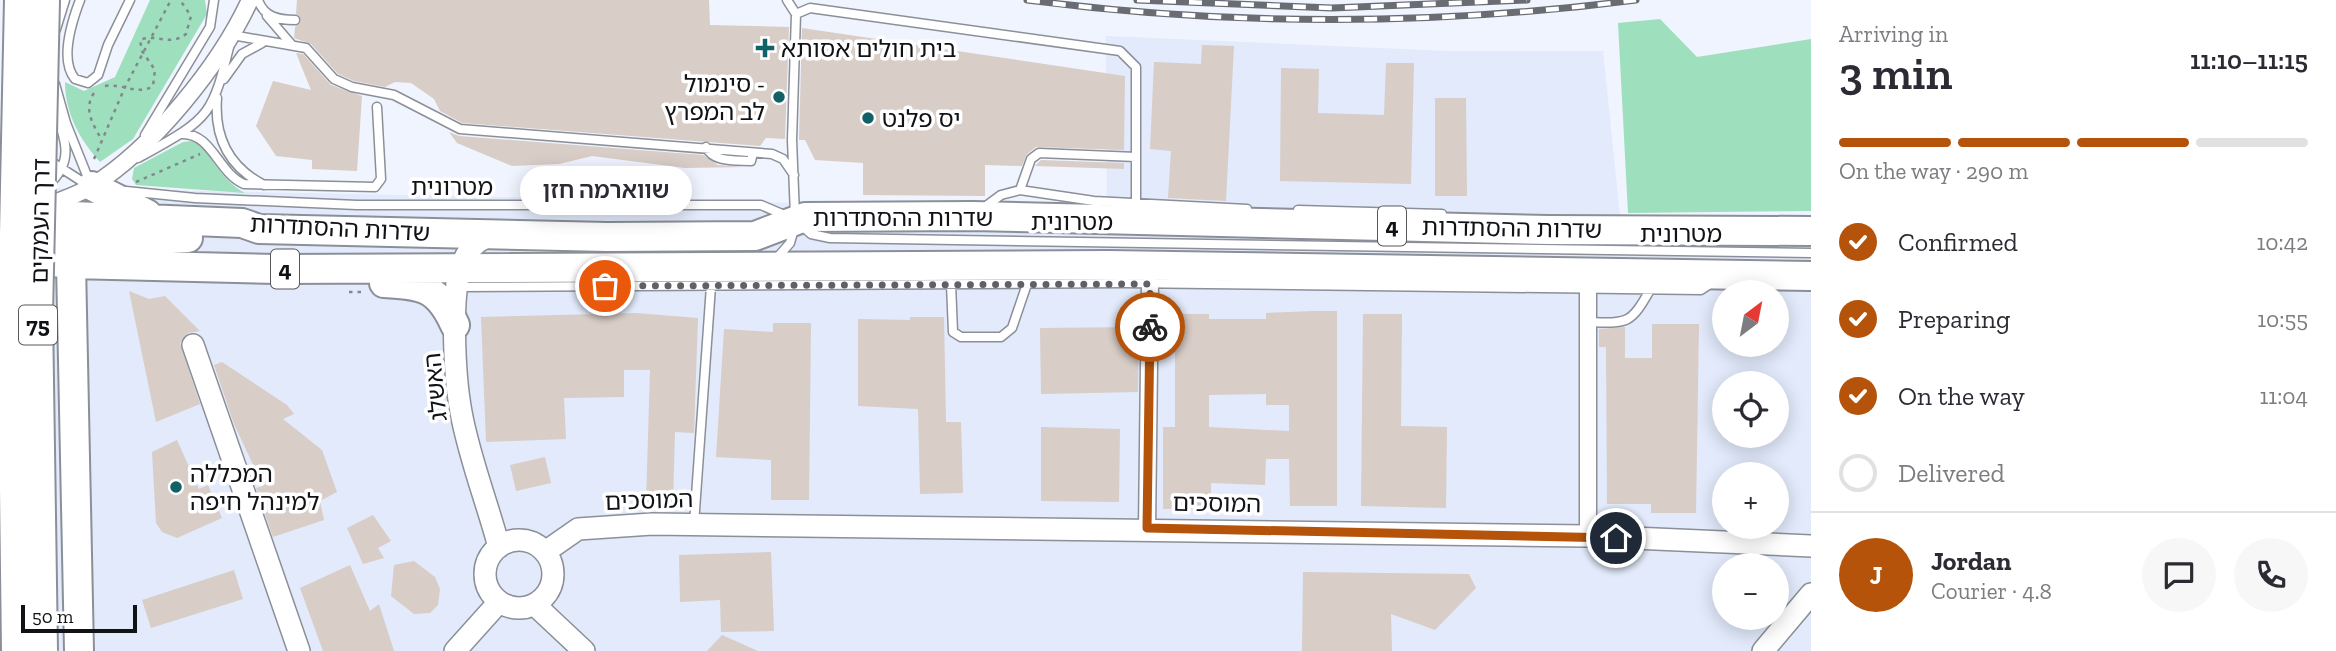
<!DOCTYPE html>
<meta charset="utf-8">
<style>
:root{--surface:#fff;--page:#f7f7f7;--text:#2b2b33;--muted:#7c7c81;--line:#e1e1e2;--accent:#b45309}
body{margin:0;font-family:"Zilla Slab","Noto Sans Hebrew",serif;background:var(--page);color:var(--text);height:100vh;display:flex;flex-direction:column;font-size:26px;white-space:nowrap}
*{box-sizing:border-box;margin:0}
p{font-size:23px;color:var(--muted)}
.icon{flex:none;width:38px;height:38px;fill:none;stroke:currentColor;stroke-width:2;stroke-linecap:round;stroke-linejoin:round}
.map{position:relative;flex:1;overflow:hidden}
.drawer{display:flex;flex-direction:column;background:var(--surface);width:525px}
.drawer>*{flex:none}
.needle{width:46px;rotate:32deg}
.tools{position:absolute;left:1712px;top:280px;display:grid;gap:14px}
.tools a{display:grid;place-items:center;width:77px;height:77px;border-radius:50%;background:var(--surface);box-shadow:0 4px 18px #0003;font-size:35px}
.scale{position:absolute;left:21px;bottom:18px;width:116px;box-sizing:border-box;padding-left:7px;border:4px solid #111216;border-top:0;font-size:19px;line-height:24px;white-space:nowrap;color:#111216;-webkit-text-stroke:5px #fff;paint-order:stroke}
.pin{position:absolute;display:grid;place-items:center;width:60px;height:60px;color:#fff;margin:-30px;border:4px solid #fff;border-radius:50%;box-shadow:0 2px 7px #0007}
.courier{position:absolute;display:grid;place-items:center;width:70px;height:70px;margin:-35px;border:5px solid #b45309;border-radius:50%;background:#fff;color:#222;box-shadow:0 2px 9px #0007}
.bubble{position:absolute;height:49px;border-radius:24px;background:var(--surface);box-shadow:0 4px 18px #0003;font-size:23px;font-weight:600;line-height:49px;text-align:center}
.head em{font-style:normal;font-weight:600}
.head div{display:flex;flex-direction:column-reverse}
.head{display:flex;align-items:center;justify-content:space-between;height:119px;padding:0 28px}
h1{font-size:46px;font-weight:600;line-height:52px}
.bar{display:grid;grid-template-columns:repeat(4,1fr);gap:10px 7px;align-content:center;height:84px;padding:0 28px}
.bar i{height:9px;border-radius:5px;background:var(--line)}
.bar .on{background:var(--accent)}
.bar p{grid-column:span 4}
.line{display:flex;align-items:center;gap:18px;padding:0 28px;border-top:2px solid var(--line)}
.line div{flex:1}
.round{display:grid;place-items:center;flex:none;width:74px;height:74px;border-radius:37px;background:var(--page)}
ol{padding:0 28px;list-style:none}
li{display:flex;align-items:center;gap:21px;height:77px}
li p{margin-inline-start:auto}
li .icon{padding:7px;border-radius:50%;background:var(--accent);color:#fff;stroke-width:4}
li:last-child{color:var(--muted)}
li i{width:38px;height:38px;border:4px solid var(--line);border-radius:50%}
main{display:flex;flex:1;min-height:0}
.map>svg:first-child{display:block}
</style>
<main>
<div class="map">
<svg width="1811" height="651" viewBox="0 0 1811 651">
<rect width="100%" height="100%" fill="#eff4fe"/>
<path fill="#e2eafb" fill-rule="evenodd" d="M1106,36L1447,51H1603L1620,216L1811,215V651H0V187L1107,209ZM1724,292H1776V345H1724ZM1724,383H1776V436H1724ZM1724,474H1776V527H1724ZM1724,565H1776V618H1724Z"/>
<path fill="#9edfbd" d="M150,0H205L207,14L133,139L100,162C80,140 65,113 65,82L84,91L115,77Z
M1660,19L1697,57L1811,39V211L1628,213L1618,23Z
M192,141C210,148 218,179 245,193L136,185L132,179L134,168L183,142Z"/>
<path fill="#d8cdc7" fill-rule="evenodd" d="M297,0H709L710,25L789,27L785,139L766,138L760,146L462,123L440,111L434,99L411,83L395,82L385,87L354,81L338,74L311,44L294,38L295,27L301,21L296,14Z
M802,28L1125,76L1124,150L1036,147L1027,154L1022,166L985,165V196L863,195V163L815,160L805,140H799Z
M1202,45L1234,46L1226,201L1168,198L1171,151L1150,149L1154,62L1201,64Z
M296,53L303,54L331,85L362,96L357,171L312,169V160L276,156L256,126L273,81L311,90Z
M1386,63H1414L1411,184L1280,181L1281,68L1319,69L1318,113L1384,115Z
M1435,98H1466L1467,196H1435Z
M449,132L459,136L703,155L718,165L744,167L685,168L592,156L559,164L512,166L457,143Z
M1041,160L1124,163V169L1035,166Z
M129,291L149,299L165,296L200,331L188,333L180,343L200,404L156,422Z
M1314,311H1337V506H1290L1289,459H1266L1265,485L1211,483V509H1163V427H1175V314H1209V319H1266V313ZM1266,394V405H1289V431L1209,427V395Z
M636,313L698,318L694,433L675,432L673,503L646,502L650,370H624V397L564,398L566,439L486,442L481,317Z
M1363,314H1402L1401,426L1447,427L1446,508L1361,506Z
M910,317H944L946,422H961L963,493L920,494L918,409L858,406V319L910,320Z
M773,323H811L809,500H771V460L716,457L724,329L773,332Z
M1652,324H1699L1696,513H1651V504H1607L1606,347H1599V329L1625,327V358H1652Z
M1139,327L1138,392L1041,394L1040,328Z
M222,362L287,405L294,414L283,419L322,450L337,492L320,501L324,520L273,537L256,488L263,486L234,424L214,365Z
M1041,427L1120,429L1119,502L1041,501Z
M177,440L199,489L208,485L222,518L177,538L162,532L156,523L152,452Z
M545,457L551,483L516,491L510,465Z
M373,515L391,541L378,548L384,558L363,564L347,528Z
M771,552L774,631L721,632L720,600L680,602L679,555Z
M414,561L435,577L440,589L438,605L430,613L414,614L391,596L394,565Z
M350,565L370,611L379,604L394,651H323L300,588Z
M234,570L243,599L151,628L142,600Z
M1303,572L1469,574L1476,588L1435,630L1391,614L1392,651H1302Z
M722,635L758,651H707Z"/>
<g fill="none" stroke-linecap="round" stroke-linejoin="round">
<g stroke="#8b8f98" stroke-width="11">
<path id="lane" d="M80,0C72,21 59,60 75,79L88,83L98,75L108,45L130,0
M258,0C264,17 278,20 295,20
M787,0L796,14
M267,16L292,45
M56,29L65,0
M224,79L242,54L262,43
M55,84L66,123L90,183
M217,98C214,137 229,167 264,185
M182,134C212,133 218,173 244,184L375,187L381,179L377,107
M145,135L210,27L214,0
M706,147C713,163 736,160 751,161L753,153
M138,158C212,117 212,118 232,35L306,48L334,79L352,87L394,95L460,129L772,154L783,159L794,175
M47,159L86,184
M49,184C76,160 64,136 54,107
M1020,190L1031,159L1039,153L1136,157
M126,191L195,198L357,205H761L789,217
M982,209L1001,195L1020,190L1094,201L1247,209
M1298,210L1442,214
M795,216L792,140L796,14L810,8L1120,51L1136,67V203
M800,224L811,234L830,238C1157,241 1484,251 1811,253
M776,259L790,243L794,229
M951,284L953,332L961,337H1001L1012,328L1027,284
M458,287L1123,283L1701,290L1713,282
M1588,322C1628,323 1630,325 1650,290
M694,524L711,286"/>
</g>
<g stroke="#8b8f98" stroke-width="19">
<path id="street" d="M0,229C13,223 25,215 38,209C56,202 76,196 92,186C153,148 220,65 250,0
M1588,289V536
M1147,528L1150,284"/>
</g>
<g stroke="#8b8f98" stroke-width="24">
<path id="secondary" d="M494,234C479,239 469,247 463,262C449,290 455,380 461,412C469,457 487,502 499,547
M193,345L299,651
M485 574a34 34 0 1 1 68 0a34 34 0 1 1-68 0Z
M545,552L578,529L652,524L1588,536L1811,546
M535,605L584,651
M455,651L499,602
M1763,651L1811,594"/>
</g>
<g stroke="#8b8f98" stroke-width="32">
<path id="highway" d="M92,186L147,214
M0,213L242,223L259,229L607,237L755,236L805,217L973,216L1548,230L1811,231
M33,217L67,240L71,264L79,651
M50,242L188,238
M17,258L71,264L277,269L1108,265L1811,276
M384,283C423,285 438,287 455,325"/>
</g>
<path stroke="#84878e" stroke-width="2.5" stroke-dasharray="3.5 5" stroke-linecap="butt" d="M105,86C123,83 137,96 153,86L155,70L142,51L140,40C156,33 170,47 186,34L191,16L180,0
M94,93C83,109 93,125 102,140
M94,159L125,87L171,0
M136,182L200,154
M349,292H364"/>
<use href="#lane" stroke="#fff" stroke-width="8"/>
<use href="#street" stroke="#fff" stroke-width="16"/>
<use href="#secondary" stroke="#fff" stroke-width="21"/>
<use href="#highway" stroke="#fff" stroke-width="28"/>
<g stroke="#6a6c73" stroke-width="7">
<path id="rail" d="M1027,0C1229,26 1434,26 1636,0
M1137,0L1332,8L1527,0"/>
</g>
<use href="#rail" stroke="#fff" stroke-width="4.5" stroke-dasharray="13" stroke-linecap="butt"/>
<g stroke="#8b8f98" stroke-width="32" stroke-linecap="butt">
<path id="highway-bridge" d="M16,651L12,327L19,0
M43,651L38,314L45,0"/>
</g>
<use href="#highway-bridge" stroke="#fff" stroke-width="28"/>
</g>
<g fill="none" stroke-linecap="round" stroke-linejoin="round">
<path stroke="#5f6167" stroke-width="7" stroke-dasharray="0 12.6" d="M605,286L1150,284V327"/>
<path stroke="#b45309" stroke-width="9" d="M1150,327L1147,528L1616,538"/>
</g>
<g fill="#116167" stroke="#fff" stroke-width="2.5">
<path d="M761.5 37.5h7v7h7v7h-7v7h-7v-7h-7v-7h7z"/>
<circle cx="779" cy="97" r="7"/>
<circle cx="868" cy="118" r="7"/>
<circle cx="176" cy="487" r="7"/>
</g>
<g text-anchor="middle" dominant-baseline="central" stroke-width="7" stroke-linejoin="round" paint-order="stroke">
<g fill="#fff" stroke="#58595c" stroke-width="2">
<rect x="1378" y="206.5" width="28" height="39" rx="5"/>
<rect x="271" y="249.5" width="28" height="39" rx="5"/>
<rect x="19" y="305.5" width="38" height="39" rx="5"/>
</g>
<g font-size="23" font-weight="bold" fill="#111216">
<text x="1392" y="226">4</text>
<text x="285" y="269">4</text>
<text x="38" y="325">75</text>
</g>
<g font-size="24" fill="#111216" stroke="#fff" text-anchor="start">
<text x="781" y="48">בית חולים אסותא</text>
<text x="765" y="83" text-anchor="end">סינמול -<tspan x="765" dy="28">לב המפרץ</tspan></text>
<text x="882" y="118">יס פלנט</text>
<text x="190" y="473">המכללה<tspan x="190" dy="28">למינהל חיפה</tspan></text>
</g>
<g font-size="24" fill="#111216" stroke="#fff">
<text x="452" y="186">מטרונית</text>
<text x="903" y="217">שדרות ההסתדרות</text>
<text transform="translate(40 221) rotate(-89)">דרך העמקים</text>
<text x="1072" y="221">מטרונית</text>
<text transform="translate(340 228) rotate(3)">שדרות ההסתדרות</text>
<text transform="translate(1512 228) rotate(1)">שדרות ההסתדרות</text>
<text x="1681" y="233">מטרונית</text>
<text transform="translate(435 387) rotate(-96)">האשלג</text>
<text transform="translate(649 500) rotate(-2)">המוסכים</text>
<text transform="translate(1217 503) rotate(1)">המוסכים</text>
</g>
</g>
</svg>
<div class="tools">
<a><svg class="needle" viewBox="-14 -14 28 28"><path d="M0-13l5 13h-10z" fill="#e53935"/><path d="M0 13l5-13h-10z" fill="#7c7c81"/></svg></a>
<a><svg class="icon" aria-label="locate" viewBox="0 0 24 24"><circle cx="12" cy="12" r="6"/><path d="M12 2v4M12 18v4M2 12h4M18 12h4"/></svg></a>
<a>+</a>
<a>−</a>
</div>
<div class="scale">50 m</div>
<div class="pin" style="left:605px;top:286px;background:#ea580c"><svg class="icon" aria-label="bag" viewBox="0 0 24 24"><path d="M5 8h14l-1 12H6zM9 8a3 3 0 0 1 6 0"/></svg></div>
<div class="pin" style="left:1616px;top:538px;background:#1f2937"><svg class="icon" aria-label="home" viewBox="0 0 24 24"><path d="M3 11l9-7 9 7M6 9v11h12V9"/></svg></div>
<div class="courier" style="left:1150px;top:327px"><svg class="icon" aria-label="bike" viewBox="0 0 24 24"><circle cx="6" cy="16" r="4"/><circle cx="18" cy="16" r="4"/><path d="M6 16l4-8h5l3 8M10 8l3 8H6M13 5h3"/></svg></div>
<div class="bubble" style="left:520px;top:166px;width:172px">שווארמה חזן</div>
</div>
<section class="drawer">
<div class="head"><div><h1>3 min</h1><p>Arriving in</p></div><em>11:10–11:15</em></div>
<div class="bar"><i class="on"></i><i class="on"></i><i class="on"></i><i></i><p>On the way · 290 m</p></div>
<ol>
<li><svg class="icon" aria-label="check" viewBox="0 0 24 24"><path d="M5 12l5 5 9-10"/></svg>Confirmed<p>10:42</p></li>
<li><svg class="icon" aria-label="check" viewBox="0 0 24 24"><path d="M5 12l5 5 9-10"/></svg>Preparing<p>10:55</p></li>
<li><svg class="icon" aria-label="check" viewBox="0 0 24 24"><path d="M5 12l5 5 9-10"/></svg>On the way<p>11:04</p></li>
<li><i></i>Delivered</li>
</ol>
<div class="line" style="height:126px"><b class="round" style="background:var(--accent);color:#fff">J</b><div><b>Jordan</b><p>Courier · 4.8</p></div><a class="round"><svg class="icon" aria-label="chat" viewBox="0 0 24 24"><path d="M4 5h16v11H9l-5 4z"/></svg></a><a class="round"><svg class="icon" aria-label="phone" viewBox="0 0 24 24"><path d="M5 4h4l2 5-3 2q2 4 5 5l2-3 5 2v4C11 20 4 13 5 4z"/></svg></a></div>
</section>
</main>
